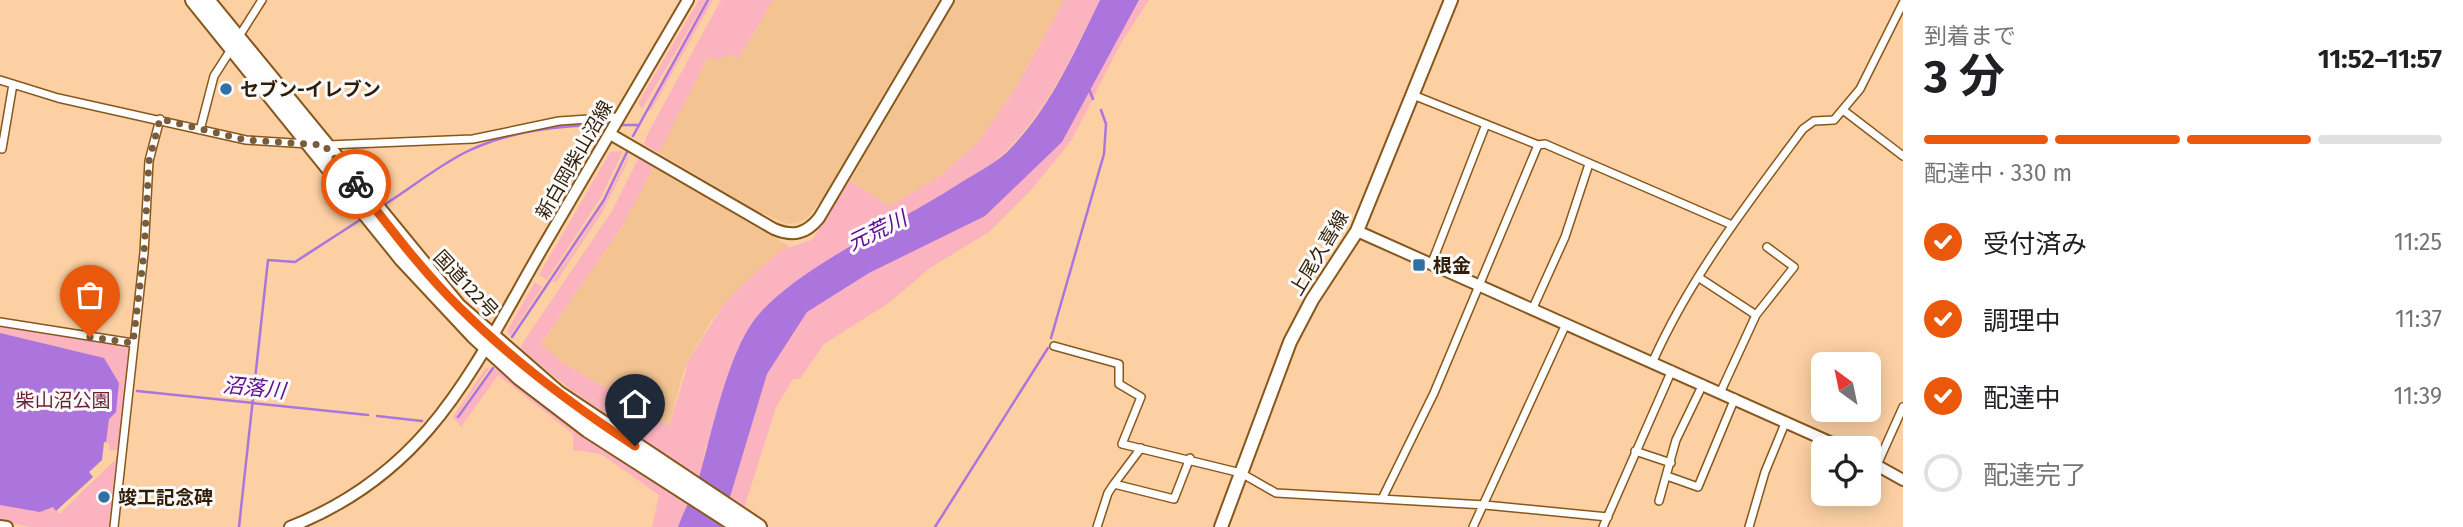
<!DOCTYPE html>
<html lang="ja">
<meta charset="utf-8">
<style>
:root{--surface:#fff;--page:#f2f2f2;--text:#202124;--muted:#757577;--line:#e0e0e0;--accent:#ea580c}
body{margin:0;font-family:"Fira Sans","Noto Sans JP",sans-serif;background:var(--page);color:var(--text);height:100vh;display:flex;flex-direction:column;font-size:26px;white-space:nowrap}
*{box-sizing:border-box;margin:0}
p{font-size:23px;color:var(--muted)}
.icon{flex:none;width:38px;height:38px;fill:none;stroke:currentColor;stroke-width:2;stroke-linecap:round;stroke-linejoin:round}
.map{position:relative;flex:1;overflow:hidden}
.panel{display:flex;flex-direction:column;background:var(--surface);width:560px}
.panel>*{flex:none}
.needle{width:46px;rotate:327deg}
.buttons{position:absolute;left:1811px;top:352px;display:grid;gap:14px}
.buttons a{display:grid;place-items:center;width:70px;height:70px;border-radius:10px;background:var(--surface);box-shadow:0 4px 18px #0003;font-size:35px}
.pin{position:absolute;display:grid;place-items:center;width:60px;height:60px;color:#fff;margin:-72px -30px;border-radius:50% 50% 50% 0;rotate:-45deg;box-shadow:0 0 7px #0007}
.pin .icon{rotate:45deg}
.courier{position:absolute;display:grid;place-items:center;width:70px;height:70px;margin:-35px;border:5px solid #ea580c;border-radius:50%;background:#fff;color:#222;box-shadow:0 2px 9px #0007}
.summary em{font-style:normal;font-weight:700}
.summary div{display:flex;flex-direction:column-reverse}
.summary{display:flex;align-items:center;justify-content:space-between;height:119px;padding:0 21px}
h1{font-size:46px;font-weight:700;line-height:52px}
.bar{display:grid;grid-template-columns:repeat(4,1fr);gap:10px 7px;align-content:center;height:84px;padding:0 21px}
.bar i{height:9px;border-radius:5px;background:var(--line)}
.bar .current{background:var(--accent)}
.bar p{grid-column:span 4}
ol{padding:0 21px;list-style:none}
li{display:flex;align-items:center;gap:21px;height:77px}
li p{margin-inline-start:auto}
li .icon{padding:7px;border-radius:50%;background:var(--accent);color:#fff;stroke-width:4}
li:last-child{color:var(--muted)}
li i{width:38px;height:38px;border:4px solid var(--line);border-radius:50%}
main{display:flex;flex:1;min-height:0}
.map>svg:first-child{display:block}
</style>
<main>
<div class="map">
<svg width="1903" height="527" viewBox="0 0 1903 527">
<rect width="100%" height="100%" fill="#fcd0a3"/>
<path fill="#f3c492" d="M741,0H939L825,195L807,218L798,223L787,224L758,211L659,153L676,116Z
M956,0H1064L1015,89L979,141L940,176L890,206L850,181Z
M653,167L789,246L722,307L710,323L685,366L669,426L562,362L541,344L625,222Z"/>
<path fill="#fbb3bf" d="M699,0H706L642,109L638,103Z
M709,0H713L652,109L646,112Z
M721,0H773L738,59L730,54L716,61L711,56L707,59L659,153L644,144L648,133Z
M1064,0H1100C1069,61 1042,124 987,168L814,269L706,446L700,475L678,527H652L659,495L601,454L573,450V434L498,375L461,427L453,417L486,368L490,367L457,415L459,418L494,369H497L568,426L673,493L676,481L675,463L573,391L521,350L522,344L612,211L639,157L653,167L625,222L541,344L562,362L669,426L687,368L685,366L722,307L741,286L781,250L812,240L850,181L890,206L940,176L979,141L1015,89Z
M1139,0H1149L1121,43L1071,141L1032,189L989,232L930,268L889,303L824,344L800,379H793L776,407L738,527H721L767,374L807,312L1062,142Z
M623,151L601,197L547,280L539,275L610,152Z
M629,154L627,163L602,213L556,282H552L606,200Z
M535,282L542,287L510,336L507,331Z
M0,325L127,345L130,351L112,527H31L0,521Z"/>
<path fill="#ac74dd" d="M1100,0H1139L1062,142L985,216L869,273L807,312L767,374L721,527H678C684,509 695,493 700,474C712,431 728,354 755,319C796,267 899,223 957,185C974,174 991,166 1006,153C1049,111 1074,53 1100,0Z
M0,333L104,358L119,383L116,412L109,419L106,442L109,450H118L116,460L59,515L53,507L40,512L0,505Z"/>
<path fill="#fcd0a3" d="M104,442L109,443V450H118L116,460L59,515L56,511L93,477L89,472L102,460Z"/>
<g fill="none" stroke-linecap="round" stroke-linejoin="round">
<path stroke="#ac74dd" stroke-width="2.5" d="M1089,89L1093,99
M620,125H638
M633,136L708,0
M384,205C411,188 438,166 466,152C511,130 561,125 610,125
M512,337L604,200L627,152
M1051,338L1104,154L1106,124L1101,110
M137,391L368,415
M377,416L422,421
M458,417L493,368
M239,527L268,260L295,262L363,218
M935,527L1048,348"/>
<g stroke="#87571c" stroke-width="10">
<path id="street" d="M238,38L262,0
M0,80L58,98L246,140L309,144
M1413,95L1538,145L1545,144L1732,225
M1843,110L1903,156
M200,130L214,76L232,48
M328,145L473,139L559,121L619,117
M2,149L13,84
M1431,265L1486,124
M1698,277L1756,315L1794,267L1767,247
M1532,310L1565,237L1589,164
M0,322L133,343
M1054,346L1119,364V384L1141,397L1122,444L1241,473L1276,493L1485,505L1608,517
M1653,361C1691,276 1748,203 1803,129L1814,121L1834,120L1860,89L1903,3
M1721,391L1756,315
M1635,451L1671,463
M1877,465L1903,407
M1667,476L1698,487L1735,398
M1114,484L1141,448
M1382,499L1434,393L1538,145
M1659,501L1676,440L1703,384
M114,527L144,253L149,161L160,119
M1097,527L1108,493L1114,484L1174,499L1190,458
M1473,527L1566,324
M1603,527L1672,370
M1749,527L1765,472L1786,421"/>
</g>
<g stroke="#87571c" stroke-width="14">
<path id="secondary" d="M610,134L774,229C793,237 806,234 819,218L948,0
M1357,231L1843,448
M1869,461L1903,480
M0,526L7,527
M290,527C430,472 473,368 543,247C591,165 640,82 688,0"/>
</g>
<g stroke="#87571c" stroke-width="16">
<path id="primary" d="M1221,527L1290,342L1312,300L1357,231L1451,0"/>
</g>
<g stroke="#87571c" stroke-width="18">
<path id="highway" d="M193,0L402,259L474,336L520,378L588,430L739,527
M207,0L458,306L558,393L759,527"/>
</g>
<use href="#street" stroke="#fff" stroke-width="7"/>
<use href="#secondary" stroke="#fff" stroke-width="10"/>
<use href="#primary" stroke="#fff" stroke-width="12"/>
<use href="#highway" stroke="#fff" stroke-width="14"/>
</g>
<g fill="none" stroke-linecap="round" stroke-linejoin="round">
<path stroke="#785c3c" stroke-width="7" stroke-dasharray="0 12.6" d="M90,337L133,343L144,253L149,161L160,119L246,140L324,145L356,184"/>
<path stroke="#ea580c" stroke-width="9" d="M356,184C389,226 421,270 459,307C513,361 572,405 635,446"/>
</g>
<g fill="#3070a6" stroke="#fafafa" stroke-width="2.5">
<circle cx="226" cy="89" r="7"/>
<rect x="1412" y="258" width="14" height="14" rx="3.5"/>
<circle cx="104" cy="497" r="7"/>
</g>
<g text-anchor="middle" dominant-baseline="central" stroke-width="6" stroke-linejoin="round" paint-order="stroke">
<g font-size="19" font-weight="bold" fill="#311d05" stroke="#fafafa" text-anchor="start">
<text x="240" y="89">セブン-イレブン</text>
<text x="1433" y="265">根金</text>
<text x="118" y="497">竣工記念碑</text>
</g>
<g font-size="19" fill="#311d05" stroke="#fafafa">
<text transform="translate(574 160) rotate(-60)">新白岡柴山沼線</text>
<text transform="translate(1319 253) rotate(-59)">上尾久喜線</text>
<text transform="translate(466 284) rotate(47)">国道122号</text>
</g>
<g font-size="19" fill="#6c1c33" stroke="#fafafa">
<text x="63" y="400">柴山沼公園</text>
</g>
<g font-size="21" font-style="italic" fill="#600c90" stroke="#fafafa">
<text transform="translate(877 231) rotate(-26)">元荒川</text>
<text transform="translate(254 388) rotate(6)">沼落川</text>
</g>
</g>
</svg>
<div class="buttons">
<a><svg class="needle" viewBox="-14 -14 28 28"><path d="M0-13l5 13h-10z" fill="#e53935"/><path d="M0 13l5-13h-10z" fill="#757577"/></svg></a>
<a><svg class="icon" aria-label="locate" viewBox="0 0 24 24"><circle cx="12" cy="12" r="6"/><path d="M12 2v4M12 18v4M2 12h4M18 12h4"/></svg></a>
</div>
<div class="pin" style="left:90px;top:337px;background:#ea580c"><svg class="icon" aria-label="bag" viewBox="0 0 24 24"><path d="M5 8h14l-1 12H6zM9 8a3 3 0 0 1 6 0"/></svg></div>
<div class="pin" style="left:635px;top:446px;background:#1f2937"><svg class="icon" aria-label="home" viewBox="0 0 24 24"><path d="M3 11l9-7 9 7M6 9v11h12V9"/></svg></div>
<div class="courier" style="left:356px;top:184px"><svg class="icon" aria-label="bike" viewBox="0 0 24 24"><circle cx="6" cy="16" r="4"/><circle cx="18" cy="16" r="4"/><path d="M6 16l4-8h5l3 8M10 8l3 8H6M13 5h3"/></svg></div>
</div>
<section class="panel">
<div class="summary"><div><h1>3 分</h1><p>到着まで</p></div><em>11:52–11:57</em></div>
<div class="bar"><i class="current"></i><i class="current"></i><i class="current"></i><i></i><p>配達中 · 330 m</p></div>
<ol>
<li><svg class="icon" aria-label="check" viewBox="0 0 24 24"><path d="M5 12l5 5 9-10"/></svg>受付済み<p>11:25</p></li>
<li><svg class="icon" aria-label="check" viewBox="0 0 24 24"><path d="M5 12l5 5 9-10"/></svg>調理中<p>11:37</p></li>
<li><svg class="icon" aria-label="check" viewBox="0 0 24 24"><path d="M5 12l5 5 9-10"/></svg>配達中<p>11:39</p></li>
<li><i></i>配達完了</li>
</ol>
</section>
</main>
